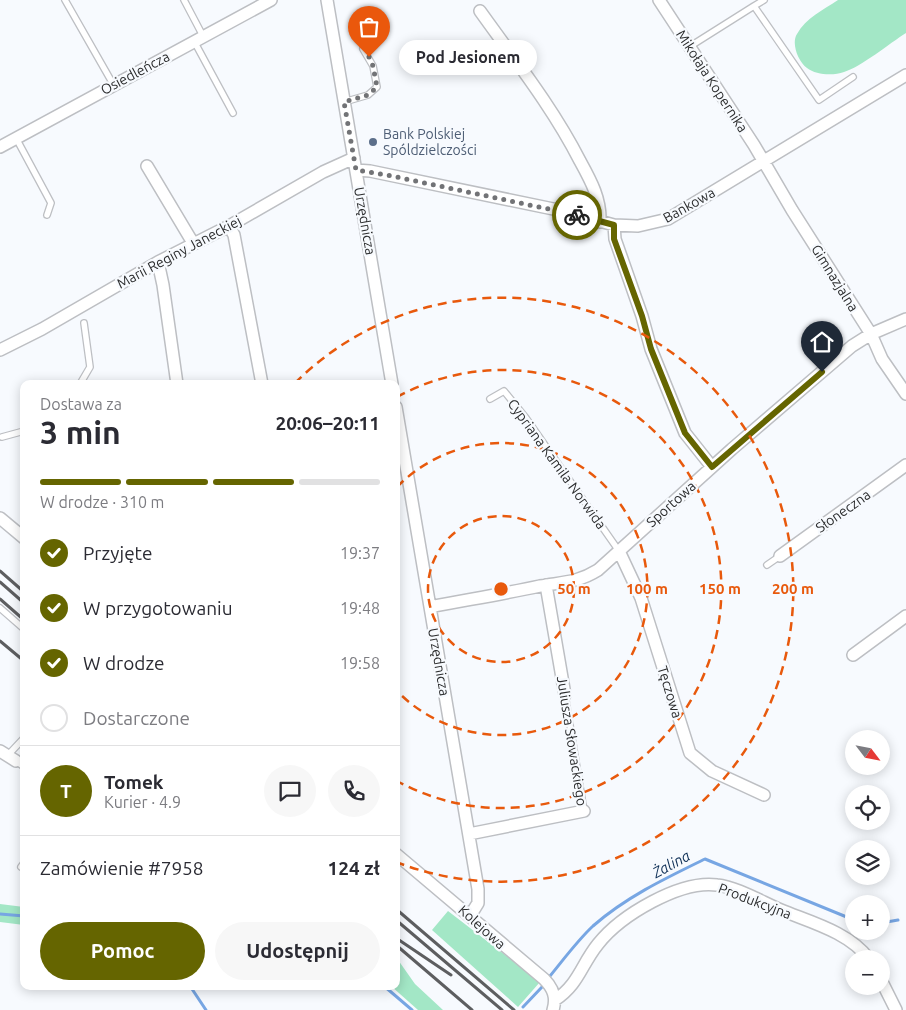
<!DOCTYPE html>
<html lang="pl">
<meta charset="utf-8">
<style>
:root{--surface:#fff;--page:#f7f7f7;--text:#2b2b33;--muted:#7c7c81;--line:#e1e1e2;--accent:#656500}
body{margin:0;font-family:Ubuntu,sans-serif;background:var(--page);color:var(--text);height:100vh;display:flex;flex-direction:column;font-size:19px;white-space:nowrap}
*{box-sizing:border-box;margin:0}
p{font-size:16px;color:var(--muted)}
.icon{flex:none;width:28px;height:28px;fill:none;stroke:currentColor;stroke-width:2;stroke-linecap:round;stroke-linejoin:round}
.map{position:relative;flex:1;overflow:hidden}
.sheet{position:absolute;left:20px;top:380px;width:380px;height:610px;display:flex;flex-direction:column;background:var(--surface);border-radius:10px;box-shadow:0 2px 12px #0003}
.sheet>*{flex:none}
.needle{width:32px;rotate:122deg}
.fabs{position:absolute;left:845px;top:730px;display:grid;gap:10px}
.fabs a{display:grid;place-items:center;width:45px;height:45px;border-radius:50%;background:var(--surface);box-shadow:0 2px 12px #0003;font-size:25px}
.pin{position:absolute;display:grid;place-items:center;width:42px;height:42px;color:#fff;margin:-51px -21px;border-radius:50% 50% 50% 0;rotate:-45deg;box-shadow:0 0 5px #0007}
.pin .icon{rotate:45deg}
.courier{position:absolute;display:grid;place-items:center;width:50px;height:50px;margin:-25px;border:4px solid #656500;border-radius:50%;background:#fff;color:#222;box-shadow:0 1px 6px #0007}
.bubble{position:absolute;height:35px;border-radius:18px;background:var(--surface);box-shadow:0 2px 12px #0003;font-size:16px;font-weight:700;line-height:35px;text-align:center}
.summary em{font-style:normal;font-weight:700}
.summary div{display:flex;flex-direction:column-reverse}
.summary{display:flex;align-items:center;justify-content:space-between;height:85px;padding:0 20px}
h1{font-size:32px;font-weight:700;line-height:38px}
.bar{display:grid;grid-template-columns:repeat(4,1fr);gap:8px 5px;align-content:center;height:60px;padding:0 20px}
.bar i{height:6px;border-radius:4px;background:var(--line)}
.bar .current{background:var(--accent)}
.bar p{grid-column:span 4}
.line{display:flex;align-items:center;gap:12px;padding:0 20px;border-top:1px solid var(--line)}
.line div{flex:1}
.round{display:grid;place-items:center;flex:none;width:52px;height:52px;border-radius:26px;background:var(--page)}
ol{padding:0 20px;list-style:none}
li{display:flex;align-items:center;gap:15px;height:55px}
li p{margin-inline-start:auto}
li .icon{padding:5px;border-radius:50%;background:var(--accent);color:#fff;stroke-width:4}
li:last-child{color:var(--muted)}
li i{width:28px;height:28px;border:2px solid var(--line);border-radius:50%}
.cta{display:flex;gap:10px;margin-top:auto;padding:10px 20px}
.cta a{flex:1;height:58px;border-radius:30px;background:var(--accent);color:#fff;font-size:20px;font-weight:700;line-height:58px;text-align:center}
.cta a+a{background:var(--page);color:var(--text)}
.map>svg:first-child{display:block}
</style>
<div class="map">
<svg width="906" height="1010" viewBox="0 0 906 1010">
<rect width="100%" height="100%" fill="#f7fafe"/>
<path fill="#a3e7c6" d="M838,0H906V33C890,43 861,67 844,72C833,76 816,75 807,68C798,62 791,43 797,34C806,18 823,10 838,0Z
M0,904L24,907V925L0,922Z
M448,911L540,982L518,1007L432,930Z
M396,957L415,984L443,1010H418L391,986H396Z"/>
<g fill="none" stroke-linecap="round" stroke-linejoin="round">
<path stroke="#77a6e3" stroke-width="3" d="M0,914L24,916
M881,923L898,920
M550,976C564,959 577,941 593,926C626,897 666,878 705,859L854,920
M190,986L206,1010
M384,986L412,1010
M523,1007L542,987"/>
<g stroke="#bdbfc3" stroke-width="8">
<path id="lane" d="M65,0L113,84
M184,0L203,36
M754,6L764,0
M194,41L233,113
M689,47L754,6L819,100L853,77
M344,102L368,95L377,87L373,66L363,49
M16,138L51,203L47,215
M80,384L90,367L84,323
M490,399L504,391L526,418L619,551
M2,437L24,431
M767,565L780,556
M0,608L24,629
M565,695L584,811
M8,755L24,738
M16,761L24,767
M24,863L21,867L24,869"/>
</g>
<g stroke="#bdbfc3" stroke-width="14">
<path id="street" d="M327,0L392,384
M659,0L754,145L792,210L871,334L882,359L906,394
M480,11C515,60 553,108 580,161C591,181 601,199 600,222
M0,147L271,0
M147,166L193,243
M356,170L370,171L563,211L614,225L638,226L668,219L906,75
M614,225L615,239L642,316L651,349L685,433L712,467
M229,226L234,235L262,384
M158,262L163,285L177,384
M0,350L42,329L158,262L229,226L323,172L354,158
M396,407L478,889V903L470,916
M0,518L24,538
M619,551L641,598L690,753L712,771L764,795
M780,556L906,465
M546,585L565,695
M430,607C466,600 503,594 540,586C563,582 577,583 598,570L732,449L852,346L871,334L906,319
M853,655L906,616
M0,751L16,761
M469,834L584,811
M396,854L544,979C553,988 557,997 553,1010
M881,980L896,1010
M555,1000C579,984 581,965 598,944C621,915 680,880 717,885C737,887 762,902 781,910C810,922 849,932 869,959"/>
</g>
<use href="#lane" stroke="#fff" stroke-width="5.5"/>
<use href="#street" stroke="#fff" stroke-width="11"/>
<path stroke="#5d5e60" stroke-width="3" d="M0,571L24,592
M0,582L24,603
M0,599L24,620
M0,641L24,661
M396,909L514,1010
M396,920L502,1010
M399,940L451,975
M396,945L472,1010"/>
</g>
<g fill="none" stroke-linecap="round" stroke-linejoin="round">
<path stroke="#727376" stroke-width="5" stroke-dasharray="0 9" d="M369,57L373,66L377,87L368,95L344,102L356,170L387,175L577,215"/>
<path stroke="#656500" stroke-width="6" d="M577,215L614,225V239L642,316L651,349L685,433L712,467L822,372"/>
</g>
<g fill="none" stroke="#e8590c" stroke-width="2.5" stroke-dasharray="9 6">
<circle cx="501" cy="589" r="73"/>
<path d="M397 487A146 146 0 1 1 397 691"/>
<path d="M397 397A219 219 0 1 1 397 781"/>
<path d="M295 383A292 292 0 1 1 396 862"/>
</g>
<circle fill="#5c6f8a" stroke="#f7fafe" stroke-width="2" cx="373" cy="142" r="5"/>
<g text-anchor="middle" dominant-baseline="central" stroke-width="4.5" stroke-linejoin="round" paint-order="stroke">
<g font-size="14" fill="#2a2b2c" stroke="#f7fafe">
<text transform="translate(135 73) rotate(-28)">Osiedleńcza</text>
<text transform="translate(712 81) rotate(57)">Mikołaja Kopernika</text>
<text transform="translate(689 205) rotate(-29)">Bankowa</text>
<text transform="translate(365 221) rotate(80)">Urzędnicza</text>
<text transform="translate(179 252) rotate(-28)">Marii Reginy Janeckiej</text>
<text transform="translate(835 278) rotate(58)">Gimnazjalna</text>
<text transform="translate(557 464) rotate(54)">Cypriana Kamila Norwida</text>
<text transform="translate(671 504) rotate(-42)">Sportowa</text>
<text transform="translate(843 511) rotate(-35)">Słoneczna</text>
<text transform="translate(439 662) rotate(80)">Urzędnicza</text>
<text transform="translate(670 692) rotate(73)">Tęczowa</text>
<text transform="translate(572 741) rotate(81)">Juliusza Słowackiego</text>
<text transform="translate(755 901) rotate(21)">Produkcyjna</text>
<text transform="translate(482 927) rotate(42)">Kolejowa</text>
</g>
<g font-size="14" fill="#4e5e75" stroke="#f7fafe" text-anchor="start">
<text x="383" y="134">Bank Polskiej<tspan x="383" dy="16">Spóldzielczości</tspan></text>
</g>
<g font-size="15" font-style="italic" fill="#0e2f56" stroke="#f7fafe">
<text transform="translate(671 864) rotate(-29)">Żalina</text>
</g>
</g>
<circle cx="501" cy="589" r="8" fill="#e8590c" stroke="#f7fafe" stroke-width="2.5"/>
<g font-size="15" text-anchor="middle" font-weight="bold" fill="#e8590c" stroke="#f7fafe" stroke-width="4.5" stroke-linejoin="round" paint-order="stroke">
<text x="574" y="594">50 m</text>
<text x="647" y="594">100 m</text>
<text x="720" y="594">150 m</text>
<text x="793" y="594">200 m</text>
</g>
</svg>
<div class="fabs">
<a><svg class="needle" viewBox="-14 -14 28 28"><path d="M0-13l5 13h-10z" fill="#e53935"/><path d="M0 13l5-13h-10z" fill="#7c7c81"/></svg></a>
<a><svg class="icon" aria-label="locate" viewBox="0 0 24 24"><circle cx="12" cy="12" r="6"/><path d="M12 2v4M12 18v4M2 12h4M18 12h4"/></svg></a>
<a><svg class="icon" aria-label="layers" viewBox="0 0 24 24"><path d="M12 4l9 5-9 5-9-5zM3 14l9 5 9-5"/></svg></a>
<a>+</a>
<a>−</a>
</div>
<div class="pin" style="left:369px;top:57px;background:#ea580c"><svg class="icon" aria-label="bag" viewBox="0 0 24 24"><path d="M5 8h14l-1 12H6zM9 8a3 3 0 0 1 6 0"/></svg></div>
<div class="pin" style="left:822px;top:372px;background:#1f2937"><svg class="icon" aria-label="home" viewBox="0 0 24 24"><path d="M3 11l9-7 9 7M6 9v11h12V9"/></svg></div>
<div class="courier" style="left:577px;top:215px"><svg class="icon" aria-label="bike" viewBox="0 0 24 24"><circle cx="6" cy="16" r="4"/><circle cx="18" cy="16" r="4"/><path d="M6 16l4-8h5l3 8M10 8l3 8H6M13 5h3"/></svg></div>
<div class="bubble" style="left:399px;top:40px;width:138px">Pod Jesionem</div>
<section class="sheet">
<div class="summary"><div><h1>3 min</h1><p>Dostawa za</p></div><em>20:06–20:11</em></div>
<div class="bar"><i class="current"></i><i class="current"></i><i class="current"></i><i></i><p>W drodze · 310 m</p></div>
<ol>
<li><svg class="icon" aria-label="check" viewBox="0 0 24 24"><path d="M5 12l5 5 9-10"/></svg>Przyjęte<p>19:37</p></li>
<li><svg class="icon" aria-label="check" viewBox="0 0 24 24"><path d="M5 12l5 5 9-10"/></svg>W przygotowaniu<p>19:48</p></li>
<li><svg class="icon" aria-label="check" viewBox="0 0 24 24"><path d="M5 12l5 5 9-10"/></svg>W drodze<p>19:58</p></li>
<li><i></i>Dostarczone</li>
</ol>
<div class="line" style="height:90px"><b class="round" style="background:var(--accent);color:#fff">T</b><div><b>Tomek</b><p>Kurier · 4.9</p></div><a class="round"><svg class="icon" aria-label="chat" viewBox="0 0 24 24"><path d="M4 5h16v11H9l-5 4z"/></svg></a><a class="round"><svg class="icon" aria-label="phone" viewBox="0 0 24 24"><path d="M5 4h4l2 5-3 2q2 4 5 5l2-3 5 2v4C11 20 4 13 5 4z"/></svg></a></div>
<div class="line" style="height:65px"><div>Zamówienie #7958</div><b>124 zł</b></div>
<div class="cta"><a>Pomoc</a><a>Udostępnij</a></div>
</section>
</div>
